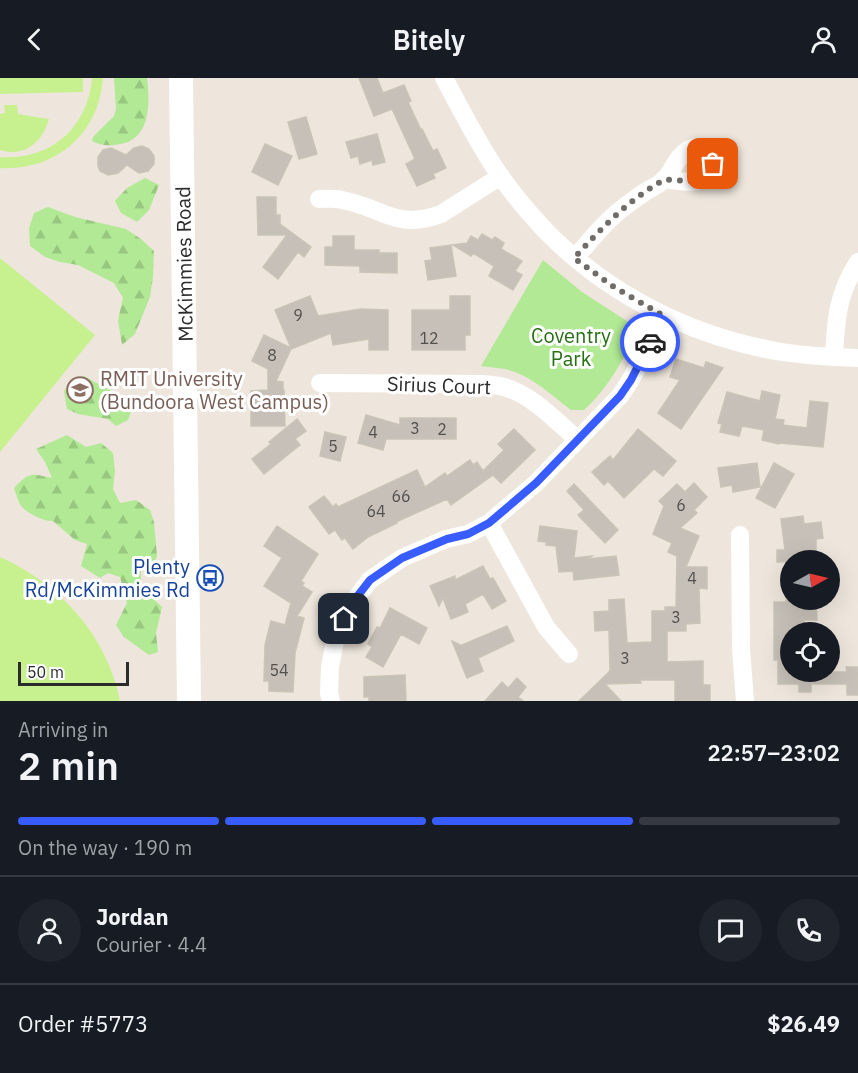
<!DOCTYPE html>
<meta charset="utf-8">
<style>
:root{--surface:#171b24;--page:#20242c;--text:#f1f3f6;--muted:#9ea1a6;--line:#363941;--accent:#385cff}
body{margin:0;font-family:"IBM Plex Sans",sans-serif;background:var(--page);color:var(--text);height:100vh;display:flex;flex-direction:column;font-size:22px;white-space:nowrap}
*{box-sizing:border-box;margin:0}
p{font-size:20px;color:var(--muted)}
.icon{flex:none;width:33px;height:33px;fill:none;stroke:currentColor;stroke-width:2;stroke-linecap:round;stroke-linejoin:round}
.map{position:relative;height:623px;overflow:hidden}
.drawer{display:flex;flex-direction:column;background:var(--surface);flex:1}
.drawer>*{flex:none}
.needle{width:39px;rotate:82deg}
.fabs{position:absolute;left:780px;top:472px;display:grid;gap:12px}
.fabs a{display:grid;place-items:center;width:60px;height:60px;border-radius:50%;background:var(--surface);box-shadow:0 6px 24px #0002;font-size:30px}
.scale{position:absolute;left:18px;bottom:15px;width:111px;box-sizing:border-box;padding-left:6px;border:3px solid #2b2b2b;border-top:0;font-size:16px;line-height:21px;white-space:nowrap;color:#2b2b2b;-webkit-text-stroke:4px #fff;paint-order:stroke}
.pin{position:absolute;display:grid;place-items:center;width:51px;height:51px;color:#fff;margin:-26px;border-radius:12px;box-shadow:0 3px 9px #0006}
.courier{position:absolute;display:grid;place-items:center;width:60px;height:60px;margin:-30px;border:4px solid #385cff;border-radius:50%;background:#fff;color:#222;box-shadow:0 2px 8px #0007}
.head em{font-style:normal;font-weight:600}
.head div{display:flex;flex-direction:column-reverse}
.head{display:flex;align-items:center;justify-content:space-between;height:102px;padding:0 18px}
h1{font-size:39px;font-weight:600;line-height:45px}
.bar{display:grid;grid-template-columns:repeat(4,1fr);gap:9px 6px;align-content:center;height:72px;padding:0 18px}
.bar i{height:8px;border-radius:4px;background:var(--line)}
.bar .current{background:var(--accent)}
.bar p{grid-column:span 4}
.line{display:flex;align-items:center;gap:15px;padding:0 18px;border-top:2px solid var(--line)}
.line div{flex:1}
.round{display:grid;place-items:center;flex:none;width:63px;height:63px;border-radius:32px;background:var(--page)}
header{display:flex;justify-content:space-between;align-items:center;height:78px;padding:0 18px;background:var(--surface);font-size:27px;font-weight:600}
.map>svg:first-child{display:block}
</style>
<header><svg class="icon" aria-label="back" viewBox="0 0 24 24"><path d="M15 5l-7 7 7 7"/></svg>Bitely<svg class="icon" aria-label="person" viewBox="0 0 24 24"><circle cx="12" cy="8" r="4"/><path d="M4 21q1-7 8-7t8 7"/></svg></header>
<div class="map">
<svg width="858" height="623" viewBox="0 0 858 623">
<defs>
<pattern id="forest-firs" width="22" height="20" patternUnits="userSpaceOnUse" patternTransform="scale(1.5)"><rect width="22" height="20" fill="#b1e994"/><path d="M5 1l3.5 6h-7zM16 11l3.5 6h-7z" fill="#98c880"/></pattern>
</defs>
<rect width="100%" height="100%" fill="#eee6dc"/>
<path fill="url(#forest-firs)" d="M114,0H147C150,25 151,61 120,66C111,68 100,68 92,63L93,59L114,38L116,31Z
M145,100L159,107L149,132L137,144L121,135L115,123L127,110Z
M48,129L75,139L126,151L141,161L154,173L153,199L150,219L135,256L122,267L118,242L123,220L114,205L78,187L60,184L45,179L30,168L29,150L34,135Z
M84,298L113,314L122,325L131,333L128,342L116,348L108,341L78,336L67,331L64,313L71,302Z
M67,357L86,369L101,365L113,375L115,393L113,411L120,425L136,422L150,432L154,444L157,478L152,490L141,493V506L151,519L162,529L156,555L158,574L149,577L124,559L116,547L127,525L120,499L108,495L100,500L81,488L87,466L75,462L53,443C45,444 29,436 22,429C18,424 16,416 14,410C30,394 30,395 52,400L45,384L36,371Z"/>
<path fill="#b1e994" d="M543,182L582,214L630,245L634,259C621,286 607,311 584,332H571C550,316 531,297 505,291C497,290 489,289 481,288Z"/>
<path fill="#c7f18f" d="M0,0H83V14L0,16Z
M92,0H103C99,56 56,93 0,90V79C50,83 88,50 92,0Z
M4,27H17L18,36L49,41C43,63 25,80 0,72V36L5,35Z
M0,180L95,257L0,374Z
M0,479C60,506 107,557 120,623H0Z"/>
<path fill="#c6c0b8" stroke="#cac3b6" stroke-width="1.5" d="M359,0H377L383,15L404,7L411,23L408,24L421,52L422,51L433,73L437,71L446,90L433,96L435,100L417,108L406,86L415,81L392,31L374,38Z
M306,39L317,76L299,81L288,44Z
M377,56L385,84L373,87L372,82L360,86L358,78L351,80L346,64Z
M265,66L292,78L278,107L252,94Z
M142,68L149,71L154,78V86L148,93L139,95L127,87L118,95L108,97L100,93L98,88V79L103,72L111,70L126,77L134,70Z
M257,119H276V137H280V146L311,169L304,179L298,174L278,201L263,189L287,157H258Z
M482,156L492,162L495,159L504,165L501,171L522,183L515,193L522,197L513,212L489,198L494,188L473,175L471,178L453,167L467,165L471,158L478,162Z
M333,158H354V172H379V175H397V195L360,194V188L325,187V169H333Z
M451,167L456,198L428,202L425,183L432,182L430,170Z
M310,218L318,238L361,231L388,232V272H369V261L333,267L331,255L291,271L276,303L283,304V312H284L285,348H251V313L268,312V291L252,283L264,257L291,270L275,232Z
M450,218H470V257H465V272H412V232H450Z
M676,281L704,290L706,284L723,290L681,351L658,335L680,302L670,299Z
M762,313L780,317L775,341L784,342L783,347L807,350L810,323L828,325L823,369L779,365V366L762,362L764,352L742,348L739,358L720,354L722,346L718,345L727,314L760,323Z
M366,337L400,347V340H456V361H386L383,372L358,365Z
M297,341L306,353L295,361L300,367L264,396L252,381L271,366L269,364Z
M514,351L535,372L501,405L493,397L451,427L447,421L396,444L397,445L368,459L353,471L345,460L342,462L335,452L329,456L309,429L324,418L333,429L336,426L338,429L417,392L425,409L445,395L447,398L470,382L473,387L477,384L483,393L504,372L498,366Z
M638,351L676,383L663,398L654,391L624,420L608,403L604,407L592,394L610,378L613,382Z
M325,354L346,359L340,383L320,378Z
M757,385L760,409L733,414L732,407L721,409L718,390Z
M774,385L794,396L775,430L756,420Z
M694,405L707,419L694,432L697,435L680,450L699,458L686,489H707V511L699,510L700,545L686,546V553H667V584L703,583V607H710V623H675V602H640L641,605L605,606L621,623H579L610,593L609,552L595,553L594,534L609,533V522L624,521L627,565L652,564V533H665V529H676L677,478L668,474L672,465L653,456L664,428L659,423L677,406L685,414Z
M574,406L618,452L605,465L578,437L584,432L567,413Z
M803,438L804,446L821,444L823,460L816,461V483L777,484V472H785L781,441Z
M277,448L318,476L301,503L304,505L302,508L312,514L297,538L304,540L295,575L293,614L269,613V603H264L265,567L271,543L285,547L291,525L264,508L282,480L264,468Z
M540,448L577,453L574,480L592,478L588,481L616,478L619,497L574,502L573,493L559,494L556,468L546,467V464L538,463Z
M483,488L490,501L493,500L506,523L492,531L483,516L465,526L468,534L451,541L443,520L439,528L430,508L455,498V502Z
M786,522H801V524H816L817,542H804V555H790V594H847L846,589H858V617H847V606H811V614H799V606H778V582H774V524H786Z
M390,530L427,550L419,566L401,556L383,589L366,579L372,569L368,566L377,549L380,550Z
M507,548L514,563L478,580L483,593L467,600L452,563L462,568V567Z
M405,597L406,623H369V619H364V599Z
M517,600L526,609L518,619L523,623H485L502,604L508,610Z"/>
<g fill="none" stroke-linecap="round" stroke-linejoin="round">
<path stroke="#fff" stroke-width="18" d="M444,0C462,33 479,68 501,99C522,128 547,157 575,180C632,228 703,260 776,273C803,278 831,279 858,280
M319,121C327,121 335,120 342,122C382,129 396,153 441,136L501,98
M575,180C589,164 602,147 619,133C628,126 636,120 645,114C652,110 660,106 665,101C673,92 677,78 688,72C696,67 708,70 711,79C713,83 713,88 711,92C705,109 678,103 664,101
M834,279C836,241 837,217 858,184
M320,305L482,306C491,307 501,307 510,311C535,320 557,344 577,361
M489,445L546,549L569,576
M740,457L741,571L745,623
M331,623L329,615L330,589L335,563L343,541L356,520L370,502L402,480L446,461L468,456L489,445L536,405L620,318C638,293 649,265 662,237"/>
<path stroke="#fff" stroke-width="24" d="M181,0L189,623"/>
</g>
<g fill="none" stroke-linecap="round" stroke-linejoin="round">
<path stroke="#6f6c69" stroke-width="6" stroke-dasharray="0 10.8" d="M650,264L662,237L614,209L574,180C601,151 627,123 662,103C666,101 670,102 675,102C691,104 709,105 713,86"/>
<path stroke="#385cff" stroke-width="8" d="M344,541L356,520L370,502L402,480L447,461L468,456L489,445L536,405L620,318L631,302L650,264"/>
</g>
<defs>
<g id="university-ring" transform="scale(1.35)"><circle r="9.5" fill="#fff" stroke="#8d6e63" stroke-width="1.5"/><path d="M0-5L7-2L0 1L-7-2ZM-4 1L0 2.5L4 1V4Q0 6-4 4Z" fill="#8d6e63"/></g>
<g id="bus-ring" transform="scale(1.35)"><circle r="9.5" fill="#fff" stroke="#1a4fb4" stroke-width="1.5"/><path d="M-5-6H5V4H4V6H2V4H-2V6H-4V4H-5ZM-3.5-4V0h7V-4ZM-3.5 1.2v1.5H-2V1.2ZM2 1.2v1.5H3.5V1.2Z" fill="#1a4fb4"/></g>
</defs>
<g fill-rule="evenodd">
<use href="#university-ring" x="80" y="312"/>
<use href="#bus-ring" x="210" y="500"/>
</g>
<g text-anchor="middle" dominant-baseline="central" stroke-width="6" stroke-linejoin="round" paint-order="stroke">
<g font-size="16" fill="#52504e">
<text x="298" y="237">9</text>
<text x="429" y="260">12</text>
<text x="272" y="277">8</text>
<text x="415" y="350">3</text>
<text x="442" y="351">2</text>
<text x="373" y="354">4</text>
<text x="333" y="368">5</text>
<text x="401" y="418">66</text>
<text x="681" y="427">6</text>
<text x="376" y="433">64</text>
<text x="692" y="500">4</text>
<text x="676" y="539">3</text>
<text x="625" y="580">3</text>
<text x="279" y="592">54</text>
</g>
<g font-size="20" fill="#2b2b2b" stroke="#fff">
<text transform="translate(184 186) rotate(-91)">McKimmies Road</text>
<text transform="translate(439 307) rotate(2)">Sirius Court</text>
</g>
<g font-size="20" fill="#276f15" stroke="#fff">
<text x="571" y="257">Coventry<tspan x="571" dy="23">Park</tspan></text>
</g>
<g font-size="20" fill="#785e54" stroke="#fff" text-anchor="start">
<text x="100" y="300">RMIT University<tspan x="100" dy="23">(Bundoora West Campus)</tspan></text>
</g>
<g font-size="20" fill="#164399" stroke="#fff" text-anchor="end">
<text x="190" y="488">Plenty<tspan x="190" dy="23">Rd/McKimmies Rd</tspan></text>
</g>
</g>
</svg>
<div class="fabs">
<a><svg class="needle" viewBox="-14 -14 28 28"><path d="M0-13l5 13h-10z" fill="#e53935"/><path d="M0 13l5-13h-10z" fill="#9ea1a6"/></svg></a>
<a><svg class="icon" aria-label="locate" viewBox="0 0 24 24"><circle cx="12" cy="12" r="6"/><path d="M12 2v4M12 18v4M2 12h4M18 12h4"/></svg></a>
</div>
<div class="scale">50 m</div>
<div class="pin" style="left:713px;top:86px;background:#ea580c"><svg class="icon" aria-label="bag" viewBox="0 0 24 24"><path d="M5 8h14l-1 12H6zM9 8a3 3 0 0 1 6 0"/></svg></div>
<div class="pin" style="left:344px;top:541px;background:#1f2937"><svg class="icon" aria-label="home" viewBox="0 0 24 24"><path d="M3 11l9-7 9 7M6 9v11h12V9"/></svg></div>
<div class="courier" style="left:650px;top:264px"><svg class="icon" aria-label="car" viewBox="0 0 24 24"><path d="M5 17H2v-5l4-1 3-4h7l3 4 3 1v5h-3M9 17h6M6 11h13"/><circle cx="7" cy="17" r="2"/><circle cx="17" cy="17" r="2"/></svg></div>
</div>
<section class="drawer">
<div class="head"><div><h1>2 min</h1><p>Arriving in</p></div><em>22:57–23:02</em></div>
<div class="bar"><i class="current"></i><i class="current"></i><i class="current"></i><i></i><p>On the way · 190 m</p></div>
<div class="line" style="height:108px"><a class="round"><svg class="icon" aria-label="person" viewBox="0 0 24 24"><circle cx="12" cy="8" r="4"/><path d="M4 21q1-7 8-7t8 7"/></svg></a><div><b>Jordan</b><p>Courier · 4.4</p></div><a class="round"><svg class="icon" aria-label="chat" viewBox="0 0 24 24"><path d="M4 5h16v11H9l-5 4z"/></svg></a><a class="round"><svg class="icon" aria-label="phone" viewBox="0 0 24 24"><path d="M5 4h4l2 5-3 2q2 4 5 5l2-3 5 2v4C11 20 4 13 5 4z"/></svg></a></div>
<div class="line" style="height:78px"><div>Order #5773</div><b>$26.49</b></div>
</section>
